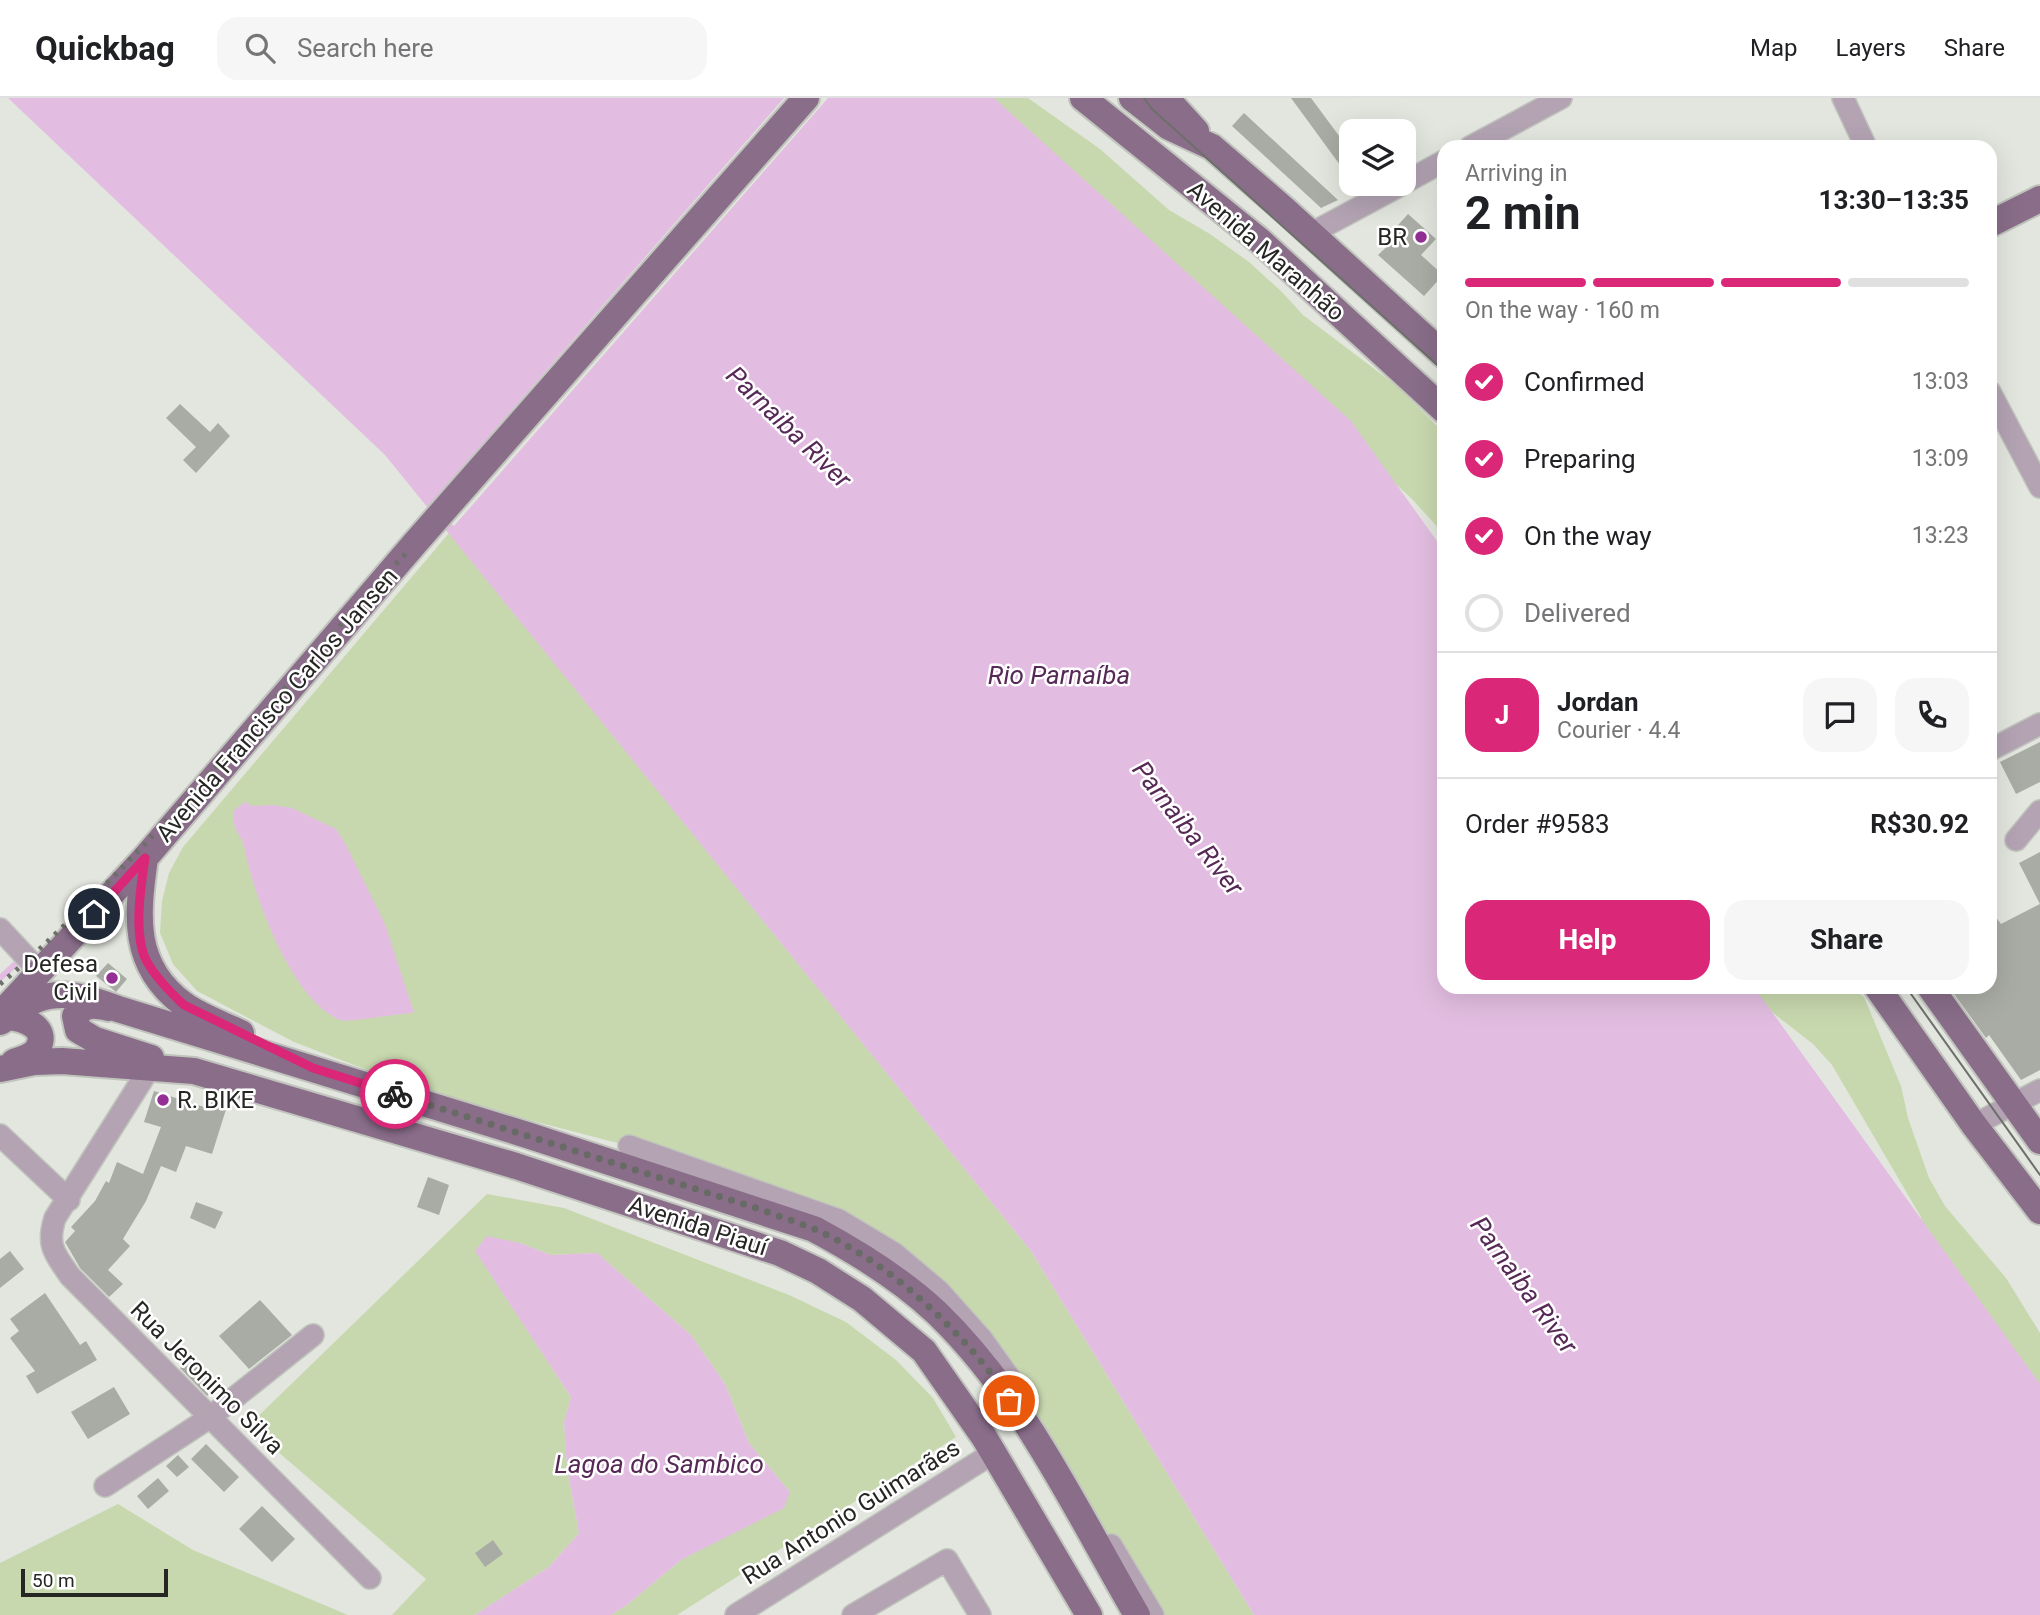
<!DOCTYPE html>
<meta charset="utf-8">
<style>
:root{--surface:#fff;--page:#f6f6f6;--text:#202124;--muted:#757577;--line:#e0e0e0;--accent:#db2777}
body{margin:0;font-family:Roboto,sans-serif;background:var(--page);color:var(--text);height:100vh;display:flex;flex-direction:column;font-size:26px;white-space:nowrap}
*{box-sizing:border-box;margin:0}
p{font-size:23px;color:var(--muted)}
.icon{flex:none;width:38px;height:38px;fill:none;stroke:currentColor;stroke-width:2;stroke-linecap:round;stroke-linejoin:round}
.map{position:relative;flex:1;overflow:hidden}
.sheet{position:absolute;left:1437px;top:42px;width:560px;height:854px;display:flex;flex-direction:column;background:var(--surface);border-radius:21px;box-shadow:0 7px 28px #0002}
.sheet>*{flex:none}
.buttons{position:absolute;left:1339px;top:21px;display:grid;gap:14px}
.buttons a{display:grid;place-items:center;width:77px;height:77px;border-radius:14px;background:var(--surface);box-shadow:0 7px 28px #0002;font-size:35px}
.scale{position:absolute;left:21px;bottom:18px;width:147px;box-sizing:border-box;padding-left:7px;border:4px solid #262724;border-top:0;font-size:19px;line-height:24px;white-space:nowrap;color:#262724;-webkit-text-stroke:5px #fff;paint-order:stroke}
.pin{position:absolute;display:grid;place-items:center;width:60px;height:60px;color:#fff;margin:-30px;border:4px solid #fff;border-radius:50%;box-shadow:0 2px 7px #0007}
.courier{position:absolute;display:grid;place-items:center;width:70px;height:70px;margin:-35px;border:5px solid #db2777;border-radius:50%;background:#fff;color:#222;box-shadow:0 2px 9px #0007}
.summary em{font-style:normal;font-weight:700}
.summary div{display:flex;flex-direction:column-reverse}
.summary{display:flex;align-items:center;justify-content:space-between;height:119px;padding:0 28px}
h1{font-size:46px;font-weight:700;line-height:52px}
.bar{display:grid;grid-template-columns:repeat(4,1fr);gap:10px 7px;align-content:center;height:84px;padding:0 28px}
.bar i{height:9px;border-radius:5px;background:var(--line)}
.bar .selected{background:var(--accent)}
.bar p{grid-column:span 4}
.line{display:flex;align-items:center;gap:18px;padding:0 28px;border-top:2px solid var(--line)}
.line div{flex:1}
.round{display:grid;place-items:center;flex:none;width:74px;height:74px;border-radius:21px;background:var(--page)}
ol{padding:0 28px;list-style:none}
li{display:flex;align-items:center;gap:21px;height:77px}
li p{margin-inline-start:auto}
li .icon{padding:7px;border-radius:50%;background:var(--accent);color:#fff;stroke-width:4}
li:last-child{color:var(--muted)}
li i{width:38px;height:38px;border:4px solid var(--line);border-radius:50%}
.action{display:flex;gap:14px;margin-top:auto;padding:14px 28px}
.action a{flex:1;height:80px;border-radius:21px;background:var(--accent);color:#fff;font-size:28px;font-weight:700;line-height:80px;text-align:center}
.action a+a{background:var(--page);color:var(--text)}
header{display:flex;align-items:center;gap:42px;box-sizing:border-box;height:98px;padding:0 35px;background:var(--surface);border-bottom:2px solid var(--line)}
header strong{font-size:33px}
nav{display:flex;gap:38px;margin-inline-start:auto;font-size:24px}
.search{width:490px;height:63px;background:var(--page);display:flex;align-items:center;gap:18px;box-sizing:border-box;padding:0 24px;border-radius:21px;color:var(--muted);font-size:26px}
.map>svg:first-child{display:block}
</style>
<header>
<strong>Quickbag</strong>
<div class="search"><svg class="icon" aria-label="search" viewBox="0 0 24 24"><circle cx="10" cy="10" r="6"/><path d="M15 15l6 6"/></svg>Search here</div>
<nav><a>Map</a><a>Layers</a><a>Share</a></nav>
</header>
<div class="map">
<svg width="2040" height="1517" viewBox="0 0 2040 1517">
<rect width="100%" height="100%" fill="#e2e6de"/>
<path fill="#c8d8ae" d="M952,0H1028L1100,51L1169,112L1210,136L1249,164L1282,194L1303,217L1397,288L1444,335V436L1411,400L1388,379Z
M449,435L1031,1153L1254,1517H1153L939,1193L629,1048L430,996L294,944L197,893L173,866L160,835L162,803L169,775L183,749Z
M1749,889H1850L1864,899L1901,988L1908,1020L1929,1080L1945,1108L2006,1180L2040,1235V1421L1924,1163L1921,1119L1832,967L1813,946L1772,914Z
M487,1096L564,1110L789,1197L846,1224L896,1262L933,1300L956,1339L677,1517H611L628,1506L681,1462L725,1439L790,1394L749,1345L725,1286L691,1237L597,1155L551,1157L520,1145L476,1153L571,1299L564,1324L567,1369L579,1435L549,1469L475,1517H392L426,1481L248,1328Z
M118,1406L193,1452L348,1517H0V1465Z"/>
<path fill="#e2bde1" d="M8,0H994L1351,323L1444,453V889H1754L2040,1286V1517H1254L1031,1153L385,357Z
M245,704L253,708L273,707L292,710L336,731L346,747L385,826L414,915C400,915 348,925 340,922C291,902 253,796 244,748C243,741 237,736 235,729C233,725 234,718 233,713Z
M487,1138L520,1145L551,1157L597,1155L691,1237L725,1286L749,1345L790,1394L784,1410L681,1462L628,1506L611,1517H475L549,1469L579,1435L567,1369L564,1324L571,1299L475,1153Z"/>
<path fill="#e2e6de" d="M784,0H828L454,428L429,407Z"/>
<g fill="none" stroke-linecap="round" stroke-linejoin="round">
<path stroke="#e2bde1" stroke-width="6" d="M0,880L22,860"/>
</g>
<path fill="#a9aca4" d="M1291,0H1311L1351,54V82Z
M1244,15L1338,102L1321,110L1232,28Z
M1408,116L1436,141L1421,157L1443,177L1424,198L1378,157L1395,141L1391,135Z
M180,306L210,334L218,325L230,338L196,375L183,362L196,349L166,320Z
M2040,644V684L2016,696L2000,664Z
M2040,754V972L2021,982L1989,937L1986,940L1949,889H1990V811L2001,826L2040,806L2019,765Z
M108,865L127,881L116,894L96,878Z
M154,993L204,1009L207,999L228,1005L212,1056L186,1048L176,1074L161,1068L146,1103L123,1141L130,1148L108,1172L123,1186L109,1199L80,1170L65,1144L75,1133L71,1129L95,1103L106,1083L109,1085L117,1064L143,1076L161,1029L144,1024Z
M428,1079L449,1087L439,1117L417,1109Z
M196,1104L223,1114L215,1131L190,1120Z
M10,1153L24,1171L0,1190V1161Z
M45,1195L80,1247L86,1243L97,1262L37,1296L26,1278L35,1273L10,1240L19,1233L10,1221Z
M260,1202L292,1237L249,1271L219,1238Z
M194,1258L220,1287L207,1298L180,1270Z
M114,1289L130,1316L88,1341L71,1314Z
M206,1346L239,1379L224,1394L191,1361Z
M178,1357L189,1369L177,1379L166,1368Z
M158,1380L169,1393L148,1411L137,1398Z
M262,1408L295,1441L272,1464L239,1431Z
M493,1442L503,1456L485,1469L475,1455Z"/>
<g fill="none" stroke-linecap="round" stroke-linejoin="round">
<g stroke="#c0c4bd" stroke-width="24">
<path id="minor" d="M1843,0L1866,49
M1470,49L1561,0
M1404,85L1444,63
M1310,136L1403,86
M1990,294L2040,389
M1990,652L2040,626
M2016,742L2040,713
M0,831L40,874
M149,971L55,1120C46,1148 55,1156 70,1178L370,1480
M1974,1027L2040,992
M0,1037L69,1102
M629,1048L839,1122L894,1155L939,1193L982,1241L1017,1290
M105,1388L209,1320L313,1237
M1111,1447L1153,1517
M736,1517L993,1355
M853,1517L947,1462L980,1517"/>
</g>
<g stroke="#c0c4bd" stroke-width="30">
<path id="major" d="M1083,0L1259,142L1444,312
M1132,0L1169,29L1212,49L1284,111L1444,257
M1166,0L1196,33
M1990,126L2040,101
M145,760C137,817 131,867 183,906C199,918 222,926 241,935
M1877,889L1974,1027L2040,1113
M1930,889L2040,1043
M8,908L145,760L416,444L806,0
M109,910C95,907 84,905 75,918L78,932L95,942L151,960
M8,919C23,920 49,929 38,950C34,958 22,961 14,964
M0,924C12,917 25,906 38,901C65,891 92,901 118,911L527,1037L814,1131C857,1154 901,1181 937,1215C1024,1299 1077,1414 1137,1517
M0,971L34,964L62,963L194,973L516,1068L780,1155L818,1173L862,1201L924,1253L984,1339L1089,1517"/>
</g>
<use href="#minor" stroke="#b3a3b3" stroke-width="21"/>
<use href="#major" stroke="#896d89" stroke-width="26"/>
<path stroke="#6d6f6a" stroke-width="2" d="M1144,0L1152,11L1444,273
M1906,889L2040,1077"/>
<path stroke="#6d6f6a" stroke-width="5" stroke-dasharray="3.5 7" stroke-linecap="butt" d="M0,886C41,852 78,814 116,776C218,671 310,558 410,451"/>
</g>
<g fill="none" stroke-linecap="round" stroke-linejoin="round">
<path stroke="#686a65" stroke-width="7" stroke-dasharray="0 12.6" d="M395,996L756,1110C775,1117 794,1123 812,1130C877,1158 936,1210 981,1263C992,1275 1000,1290 1009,1303"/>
<path stroke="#db2777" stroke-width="9" d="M94,816L145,760C141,787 133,836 146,862C155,879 170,894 184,907L313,970L395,996"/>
</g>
<g fill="#932f95" stroke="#fff" stroke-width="2.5">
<circle cx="1421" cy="139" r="7"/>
<circle cx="112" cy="880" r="7"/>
<circle cx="163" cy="1002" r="7"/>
</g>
<g text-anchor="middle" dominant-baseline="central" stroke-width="5" stroke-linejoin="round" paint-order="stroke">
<g font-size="24" fill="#262724" stroke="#fff" text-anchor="end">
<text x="1407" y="139">BR</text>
<text x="98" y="866">Defesa<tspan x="98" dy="28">Civil</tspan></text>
<text x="177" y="1002" text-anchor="start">R. BIKE</text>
</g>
<g font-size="24" fill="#262724" stroke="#fff">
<text transform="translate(1266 153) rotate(41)">Avenida Maranhão</text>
<text transform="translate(277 607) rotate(-49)">Avenida Francisco Carlos Jansen</text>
<text transform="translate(698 1128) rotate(18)">Avenida Piauí</text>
<text transform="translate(207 1280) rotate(45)">Rua Jeronimo Silva</text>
<text transform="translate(851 1414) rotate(-32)">Rua Antonio Guimarães</text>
</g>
<g font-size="26" font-style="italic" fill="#562956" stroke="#fff">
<text transform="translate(789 329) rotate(44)">Parnaiba River</text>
<text x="1059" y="577">Rio Parnaíba</text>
<text transform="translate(1188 730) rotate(52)">Parnaiba River</text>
<text transform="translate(1524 1187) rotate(54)">Parnaiba River</text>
<text x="659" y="1366">Lagoa do Sambico</text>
</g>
</g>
</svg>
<div class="buttons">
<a><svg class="icon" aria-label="layers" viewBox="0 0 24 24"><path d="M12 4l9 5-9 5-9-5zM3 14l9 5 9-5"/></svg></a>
</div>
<div class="scale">50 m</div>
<div class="pin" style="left:1009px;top:1303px;background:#ea580c"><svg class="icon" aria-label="bag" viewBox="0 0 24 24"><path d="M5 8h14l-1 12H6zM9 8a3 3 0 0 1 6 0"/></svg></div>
<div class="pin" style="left:94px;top:816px;background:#1f2937"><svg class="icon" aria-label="home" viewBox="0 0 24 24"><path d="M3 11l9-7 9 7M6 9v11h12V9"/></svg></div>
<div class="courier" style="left:395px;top:996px"><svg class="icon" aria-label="bike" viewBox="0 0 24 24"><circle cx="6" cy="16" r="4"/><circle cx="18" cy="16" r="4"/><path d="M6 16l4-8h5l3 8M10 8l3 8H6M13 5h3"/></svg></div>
<section class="sheet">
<div class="summary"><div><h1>2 min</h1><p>Arriving in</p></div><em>13:30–13:35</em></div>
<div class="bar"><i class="selected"></i><i class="selected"></i><i class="selected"></i><i></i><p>On the way · 160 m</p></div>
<ol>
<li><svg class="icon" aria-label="check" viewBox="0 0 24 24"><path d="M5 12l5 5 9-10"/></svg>Confirmed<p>13:03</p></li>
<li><svg class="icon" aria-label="check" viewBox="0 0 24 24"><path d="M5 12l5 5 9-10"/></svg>Preparing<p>13:09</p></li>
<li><svg class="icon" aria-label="check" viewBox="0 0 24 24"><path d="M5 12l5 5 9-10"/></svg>On the way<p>13:23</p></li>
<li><i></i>Delivered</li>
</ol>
<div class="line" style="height:126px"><b class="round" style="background:var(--accent);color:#fff">J</b><div><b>Jordan</b><p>Courier · 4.4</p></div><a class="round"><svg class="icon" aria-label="chat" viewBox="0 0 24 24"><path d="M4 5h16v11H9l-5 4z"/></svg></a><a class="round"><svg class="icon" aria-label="phone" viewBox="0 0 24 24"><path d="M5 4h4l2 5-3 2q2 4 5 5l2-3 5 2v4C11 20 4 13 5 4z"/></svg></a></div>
<div class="line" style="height:91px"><div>Order #9583</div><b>R$30.92</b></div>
<div class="action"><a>Help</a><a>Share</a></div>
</section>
</div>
